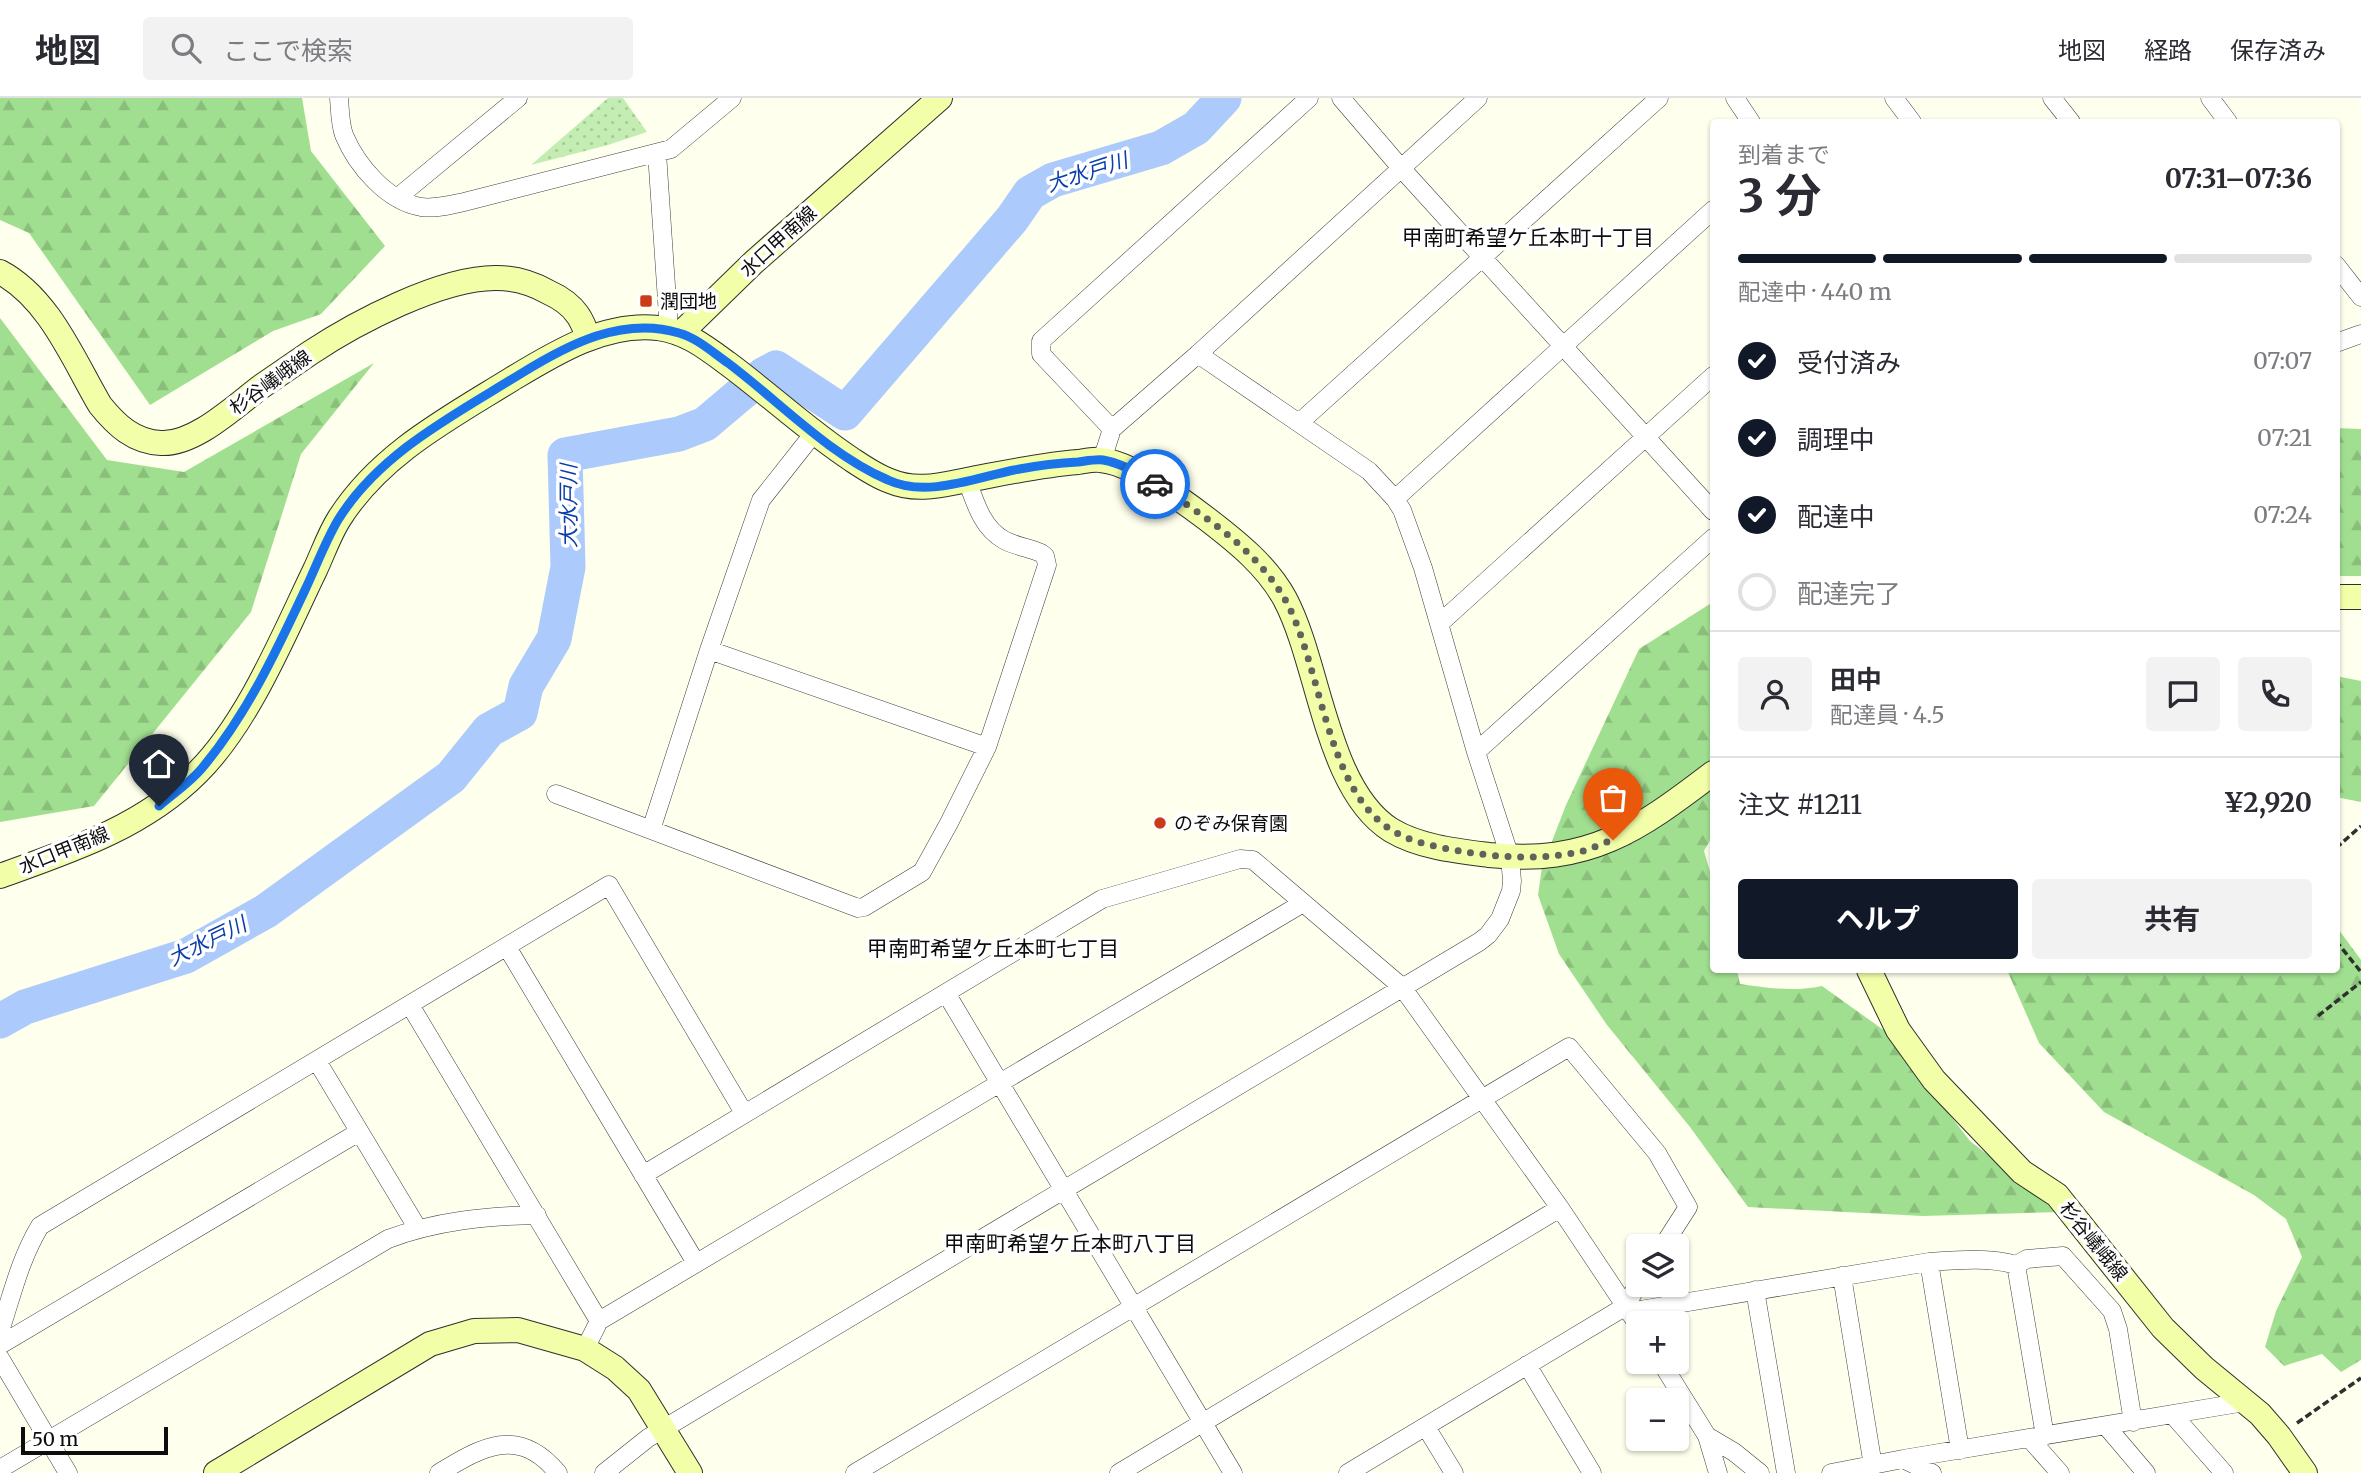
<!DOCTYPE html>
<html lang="ja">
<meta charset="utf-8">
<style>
:root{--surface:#fff;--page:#f2f2f3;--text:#2b2b33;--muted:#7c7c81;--line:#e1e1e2;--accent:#111827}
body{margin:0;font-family:Merriweather,"Noto Sans JP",serif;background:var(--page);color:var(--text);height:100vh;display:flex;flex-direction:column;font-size:26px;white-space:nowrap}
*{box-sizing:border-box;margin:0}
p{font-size:23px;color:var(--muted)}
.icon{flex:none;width:38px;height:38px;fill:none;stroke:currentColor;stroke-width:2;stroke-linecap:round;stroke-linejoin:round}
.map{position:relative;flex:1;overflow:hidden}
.panel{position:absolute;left:1710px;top:21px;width:630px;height:854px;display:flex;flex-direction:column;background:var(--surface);border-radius:7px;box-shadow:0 2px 5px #0004}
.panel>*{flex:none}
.tools{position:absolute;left:1626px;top:1136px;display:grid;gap:14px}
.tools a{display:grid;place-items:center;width:63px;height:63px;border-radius:7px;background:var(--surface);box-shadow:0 2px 5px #0004;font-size:35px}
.scale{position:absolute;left:21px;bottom:18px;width:147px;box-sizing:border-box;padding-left:7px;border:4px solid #0d0d0d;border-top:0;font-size:19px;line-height:24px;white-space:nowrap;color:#0d0d0d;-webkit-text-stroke:5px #fff;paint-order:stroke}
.pin{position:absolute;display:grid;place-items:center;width:60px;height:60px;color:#fff;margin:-72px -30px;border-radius:50% 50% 50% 0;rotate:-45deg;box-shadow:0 0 7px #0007}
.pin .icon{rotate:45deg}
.courier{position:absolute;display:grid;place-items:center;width:70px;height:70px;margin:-35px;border:5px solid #1a73e8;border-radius:50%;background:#fff;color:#222;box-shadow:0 2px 9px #0007}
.head em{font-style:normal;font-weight:700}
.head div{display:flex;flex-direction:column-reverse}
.head{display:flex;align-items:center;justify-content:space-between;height:119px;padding:0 28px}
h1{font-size:46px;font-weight:700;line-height:52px}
.bar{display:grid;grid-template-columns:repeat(4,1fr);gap:10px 7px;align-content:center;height:84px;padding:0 28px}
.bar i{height:9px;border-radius:5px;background:var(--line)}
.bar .on{background:var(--accent)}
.bar p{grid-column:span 4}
.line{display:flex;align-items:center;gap:18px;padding:0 28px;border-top:2px solid var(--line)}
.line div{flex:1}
.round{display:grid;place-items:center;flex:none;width:74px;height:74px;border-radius:7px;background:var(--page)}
ol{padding:0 28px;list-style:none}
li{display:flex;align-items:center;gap:21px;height:77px}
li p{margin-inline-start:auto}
li .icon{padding:7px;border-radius:50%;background:var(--accent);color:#fff;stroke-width:4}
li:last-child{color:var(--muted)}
li i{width:38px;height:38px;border:4px solid var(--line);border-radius:50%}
.button{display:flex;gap:14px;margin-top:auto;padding:14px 28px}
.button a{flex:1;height:80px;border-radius:7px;background:var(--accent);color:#fff;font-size:28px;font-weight:700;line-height:80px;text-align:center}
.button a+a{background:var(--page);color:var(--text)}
header{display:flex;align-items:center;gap:42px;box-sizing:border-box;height:98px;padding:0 35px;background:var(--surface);border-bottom:2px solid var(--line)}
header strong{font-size:33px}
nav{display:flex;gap:38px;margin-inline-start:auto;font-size:24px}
.search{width:490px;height:63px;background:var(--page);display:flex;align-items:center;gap:18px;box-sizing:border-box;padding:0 24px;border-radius:7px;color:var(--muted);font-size:26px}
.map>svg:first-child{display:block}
</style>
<header>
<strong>地図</strong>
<div class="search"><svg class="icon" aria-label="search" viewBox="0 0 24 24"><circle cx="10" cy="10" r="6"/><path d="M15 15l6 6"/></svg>ここで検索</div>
<nav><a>地図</a><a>経路</a><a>保存済み</a></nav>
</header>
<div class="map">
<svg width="2361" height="1375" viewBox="0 0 2361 1375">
<defs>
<pattern id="grass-dots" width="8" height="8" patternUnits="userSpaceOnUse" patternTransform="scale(1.75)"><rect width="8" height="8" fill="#c3edb2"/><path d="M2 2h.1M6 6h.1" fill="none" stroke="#a6ca98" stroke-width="1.8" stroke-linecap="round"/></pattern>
<pattern id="forest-firs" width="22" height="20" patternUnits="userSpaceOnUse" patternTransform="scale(1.75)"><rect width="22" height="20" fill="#a1df90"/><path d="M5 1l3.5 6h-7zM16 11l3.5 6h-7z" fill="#89be7b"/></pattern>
</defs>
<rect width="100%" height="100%" fill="#feffed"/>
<path fill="url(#grass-dots)" d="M608,0H623L647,34L608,47L531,67Z"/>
<path fill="url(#forest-firs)" d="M0,0H302L311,53L385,148L321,216L273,233L150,307L29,135L0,122Z
M0,220L107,362L184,374L374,265L301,356L251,514L94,708L0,724Z
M2336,330L2361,331V478H2336Z
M1713,504V737L1704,753L1713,784V872H1737L1740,886C1768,890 1794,894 1822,888L1885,933L1970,1043L2062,1114L1923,1118L1748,1109L1690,1029L1607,927L1559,856L1538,797L1542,769L1566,707L1639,551Z
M2336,578L2361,583V704L2336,699Z
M2336,828L2361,862V1262L2341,1274L2322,1256L2284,1268L2265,1249L2276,1213L2302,1159L2286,1121L2254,1097L2104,1014L2039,945L2007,872H2336Z"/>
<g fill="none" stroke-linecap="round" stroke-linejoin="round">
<path stroke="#accafc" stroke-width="35" d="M0,923L25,909L186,858L266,813L451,679L489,632L520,615L526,588L554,541L568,469L565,357L679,336L705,326L763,277L776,270L845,315L1012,121L1030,95L1053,82L1161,50L1196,30L1224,0"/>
<g stroke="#404040" stroke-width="19">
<path id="street" d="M339,0C340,12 340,26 344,37C357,68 387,103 421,109C435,111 450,107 464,104L671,51L732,0
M1341,0L1401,70L1713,413
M1735,0L1751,24
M1894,0L1912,24
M2052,0L2071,24
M2210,0L2228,24
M657,55L669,232
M397,100L518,0
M2336,167L2361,199
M2336,245L2361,236
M1299,325L1659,0
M1112,331L1041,256V243L1309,0
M1102,362L1112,331L1198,256L1478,0
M1395,401L1713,112
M1439,526L1713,278
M709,552L987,649
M1476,654L1713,440
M556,696L858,810L864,809L922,774L949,725L987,649L1047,467L1045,458L1041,455C1029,450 1015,448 1004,442C982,430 975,404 967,382
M651,732L709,552L761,402L814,335
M507,849L696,1165
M946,895L1233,1375
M410,907L599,1223L585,1251
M317,963L418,1131
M643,1077L1102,801L1240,761L1253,762L1402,889L1560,1110L1638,1227
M1929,1164L1960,1352
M2016,1167L2045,1338
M1842,1178L1873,1368
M1755,1192L1786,1375
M1626,1208L1640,1212L1929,1164C1958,1162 1989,1159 2016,1167L2027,1161L2063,1158L2112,1213L2118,1231L2133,1324
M599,1223L1303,805
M0,1233C12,1197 20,1161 40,1128L609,787L744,1015
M0,1247L359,1034
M0,1260L68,1375
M1661,1264L1707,1338L1718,1375
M1527,1267L1592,1375
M2173,1317L2224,1375
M2106,1328L2146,1375
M1426,1329L1454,1375
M1707,1338L1734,1354L1760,1375
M2030,1341L2060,1375
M1903,1361L1932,1375
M0,1371L388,1141C436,1123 486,1118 537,1117
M439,1375C482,1349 518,1327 558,1375
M604,1375L648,1340L1479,844L1488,837L1500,821L1511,793L1512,783L1510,759L1476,654L1423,470L1402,412L1395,401L1369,373L1198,256
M855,1375L1569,949L1657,1055L1688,1109L1663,1148
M1119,1375L1560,1110
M1348,1375L1626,1208L1638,1186
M1831,1375L1903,1361L2245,1304"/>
</g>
<g stroke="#2f2f2f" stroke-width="26">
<path id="secondary" d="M0,174C49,200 73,261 100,307C116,327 134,344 161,345C195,347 236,307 262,288C278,277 294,266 310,255C355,225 442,179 497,180C515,180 532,185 548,194C559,199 570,206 577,216C582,222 585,232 589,240
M681,235L754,164L940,0
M2336,499H2361
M0,778C70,753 143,729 197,675C248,625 284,536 315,472C323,455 329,437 339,421C380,356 449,320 512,281C555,255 605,224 658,230C686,234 704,248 727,265C769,296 807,332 851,361C863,369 876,378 890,383C916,394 941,387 967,382C1004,375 1040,367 1078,364C1085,363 1093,361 1100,362C1131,364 1182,402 1207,421C1237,444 1267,468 1285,501C1320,567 1326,691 1391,732C1419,749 1457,753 1489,757C1589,767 1637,733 1713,675
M1869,872L1898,932L1934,982L2022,1074L2057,1097L2163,1230L2204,1270L2260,1316L2279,1338L2305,1375
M216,1375L430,1246L474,1233L518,1232L585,1251L615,1270L639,1292L690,1375"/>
</g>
<path stroke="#2f2f2f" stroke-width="3.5" stroke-dasharray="7 3.5" stroke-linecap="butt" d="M2336,750L2361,728
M2336,843L2361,874
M2318,918L2361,884
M2297,1325L2361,1280"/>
<use href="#street" stroke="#fff" stroke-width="18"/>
<use href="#secondary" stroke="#f3ffa8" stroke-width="24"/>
</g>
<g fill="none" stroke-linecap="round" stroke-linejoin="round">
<path stroke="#61625b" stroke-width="7" stroke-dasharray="0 12.6" d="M1155,386C1202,416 1253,449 1283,498C1322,562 1324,695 1395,734C1416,746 1443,750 1466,754C1504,760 1545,762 1583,753C1593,750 1603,745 1613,742"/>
<path stroke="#1a73e8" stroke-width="9" d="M159,708C174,695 191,684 203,669C247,616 276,554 305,492C316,469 325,444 338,422C380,354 456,316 522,275C569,246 623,218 679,235C697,240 712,254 728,265C780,304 828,356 888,382C926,400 975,380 1014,372C1035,368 1056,365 1078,364C1086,363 1096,361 1103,362C1122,365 1140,376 1155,386"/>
</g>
<g fill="#ca3b18" stroke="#fff" stroke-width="2.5">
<rect x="639" y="196" width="14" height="14" rx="3.5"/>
<circle cx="1160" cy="725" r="7"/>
</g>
<g text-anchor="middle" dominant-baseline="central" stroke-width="7" stroke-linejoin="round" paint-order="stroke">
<g font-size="19" fill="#0d0d0d" stroke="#fff">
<text transform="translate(778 143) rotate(-42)">水口甲南線</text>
<text transform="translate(270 284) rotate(-36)">杉谷嶬峨線</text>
<text transform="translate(64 752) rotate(-22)">水口甲南線</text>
<text transform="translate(2094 1143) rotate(51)">杉谷嶬峨線</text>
</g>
<g font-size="19" fill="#0d0d0d" stroke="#fff" text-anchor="start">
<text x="660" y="203">潤団地</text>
<text x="1174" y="725">のぞみ保育園</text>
</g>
<g font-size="21" font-style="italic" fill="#0b3eaa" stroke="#fff">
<text transform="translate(1087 74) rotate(-18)">大水戸川</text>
<text transform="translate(568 408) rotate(-90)">大水戸川</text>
<text transform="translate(207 843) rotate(-26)">大水戸川</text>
</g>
<g font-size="21" fill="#0d0d0d" stroke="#fff">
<text x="1528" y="139">甲南町希望ケ丘本町十丁目</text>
<text x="993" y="850">甲南町希望ケ丘本町七丁目</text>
<text x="1070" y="1145">甲南町希望ケ丘本町八丁目</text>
</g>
</g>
</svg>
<div class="tools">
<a><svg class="icon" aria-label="layers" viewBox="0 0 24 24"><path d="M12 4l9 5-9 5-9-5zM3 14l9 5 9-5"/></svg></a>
<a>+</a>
<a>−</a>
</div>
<div class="scale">50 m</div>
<div class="pin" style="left:1613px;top:742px;background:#ea580c"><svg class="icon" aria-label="bag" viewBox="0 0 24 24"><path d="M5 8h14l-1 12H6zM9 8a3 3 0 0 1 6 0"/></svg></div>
<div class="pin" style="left:159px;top:708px;background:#1f2937"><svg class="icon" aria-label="home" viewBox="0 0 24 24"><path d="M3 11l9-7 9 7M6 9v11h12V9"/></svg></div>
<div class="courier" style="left:1155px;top:386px"><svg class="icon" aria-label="car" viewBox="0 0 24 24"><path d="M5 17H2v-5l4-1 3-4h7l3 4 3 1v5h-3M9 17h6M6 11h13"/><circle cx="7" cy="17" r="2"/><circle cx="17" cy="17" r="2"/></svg></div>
<section class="panel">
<div class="head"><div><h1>3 分</h1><p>到着まで</p></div><em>07:31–07:36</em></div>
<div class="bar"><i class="on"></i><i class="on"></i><i class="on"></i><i></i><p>配達中 · 440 m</p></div>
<ol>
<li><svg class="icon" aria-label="check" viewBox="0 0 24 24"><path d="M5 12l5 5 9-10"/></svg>受付済み<p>07:07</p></li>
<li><svg class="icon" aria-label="check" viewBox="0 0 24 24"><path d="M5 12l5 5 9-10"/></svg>調理中<p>07:21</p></li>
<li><svg class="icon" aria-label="check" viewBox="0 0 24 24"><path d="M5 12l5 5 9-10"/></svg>配達中<p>07:24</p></li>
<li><i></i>配達完了</li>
</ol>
<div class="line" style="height:126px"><a class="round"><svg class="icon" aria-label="person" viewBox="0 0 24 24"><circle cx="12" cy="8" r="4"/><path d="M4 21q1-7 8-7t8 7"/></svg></a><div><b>田中</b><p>配達員 · 4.5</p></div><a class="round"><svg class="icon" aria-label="chat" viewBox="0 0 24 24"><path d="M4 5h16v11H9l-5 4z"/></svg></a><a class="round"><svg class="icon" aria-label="phone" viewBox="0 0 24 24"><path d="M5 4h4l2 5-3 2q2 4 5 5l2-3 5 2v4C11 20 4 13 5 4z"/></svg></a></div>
<div class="line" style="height:91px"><div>注文 #1211</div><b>¥2,920</b></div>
<div class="button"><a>ヘルプ</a><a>共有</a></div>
</section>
</div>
